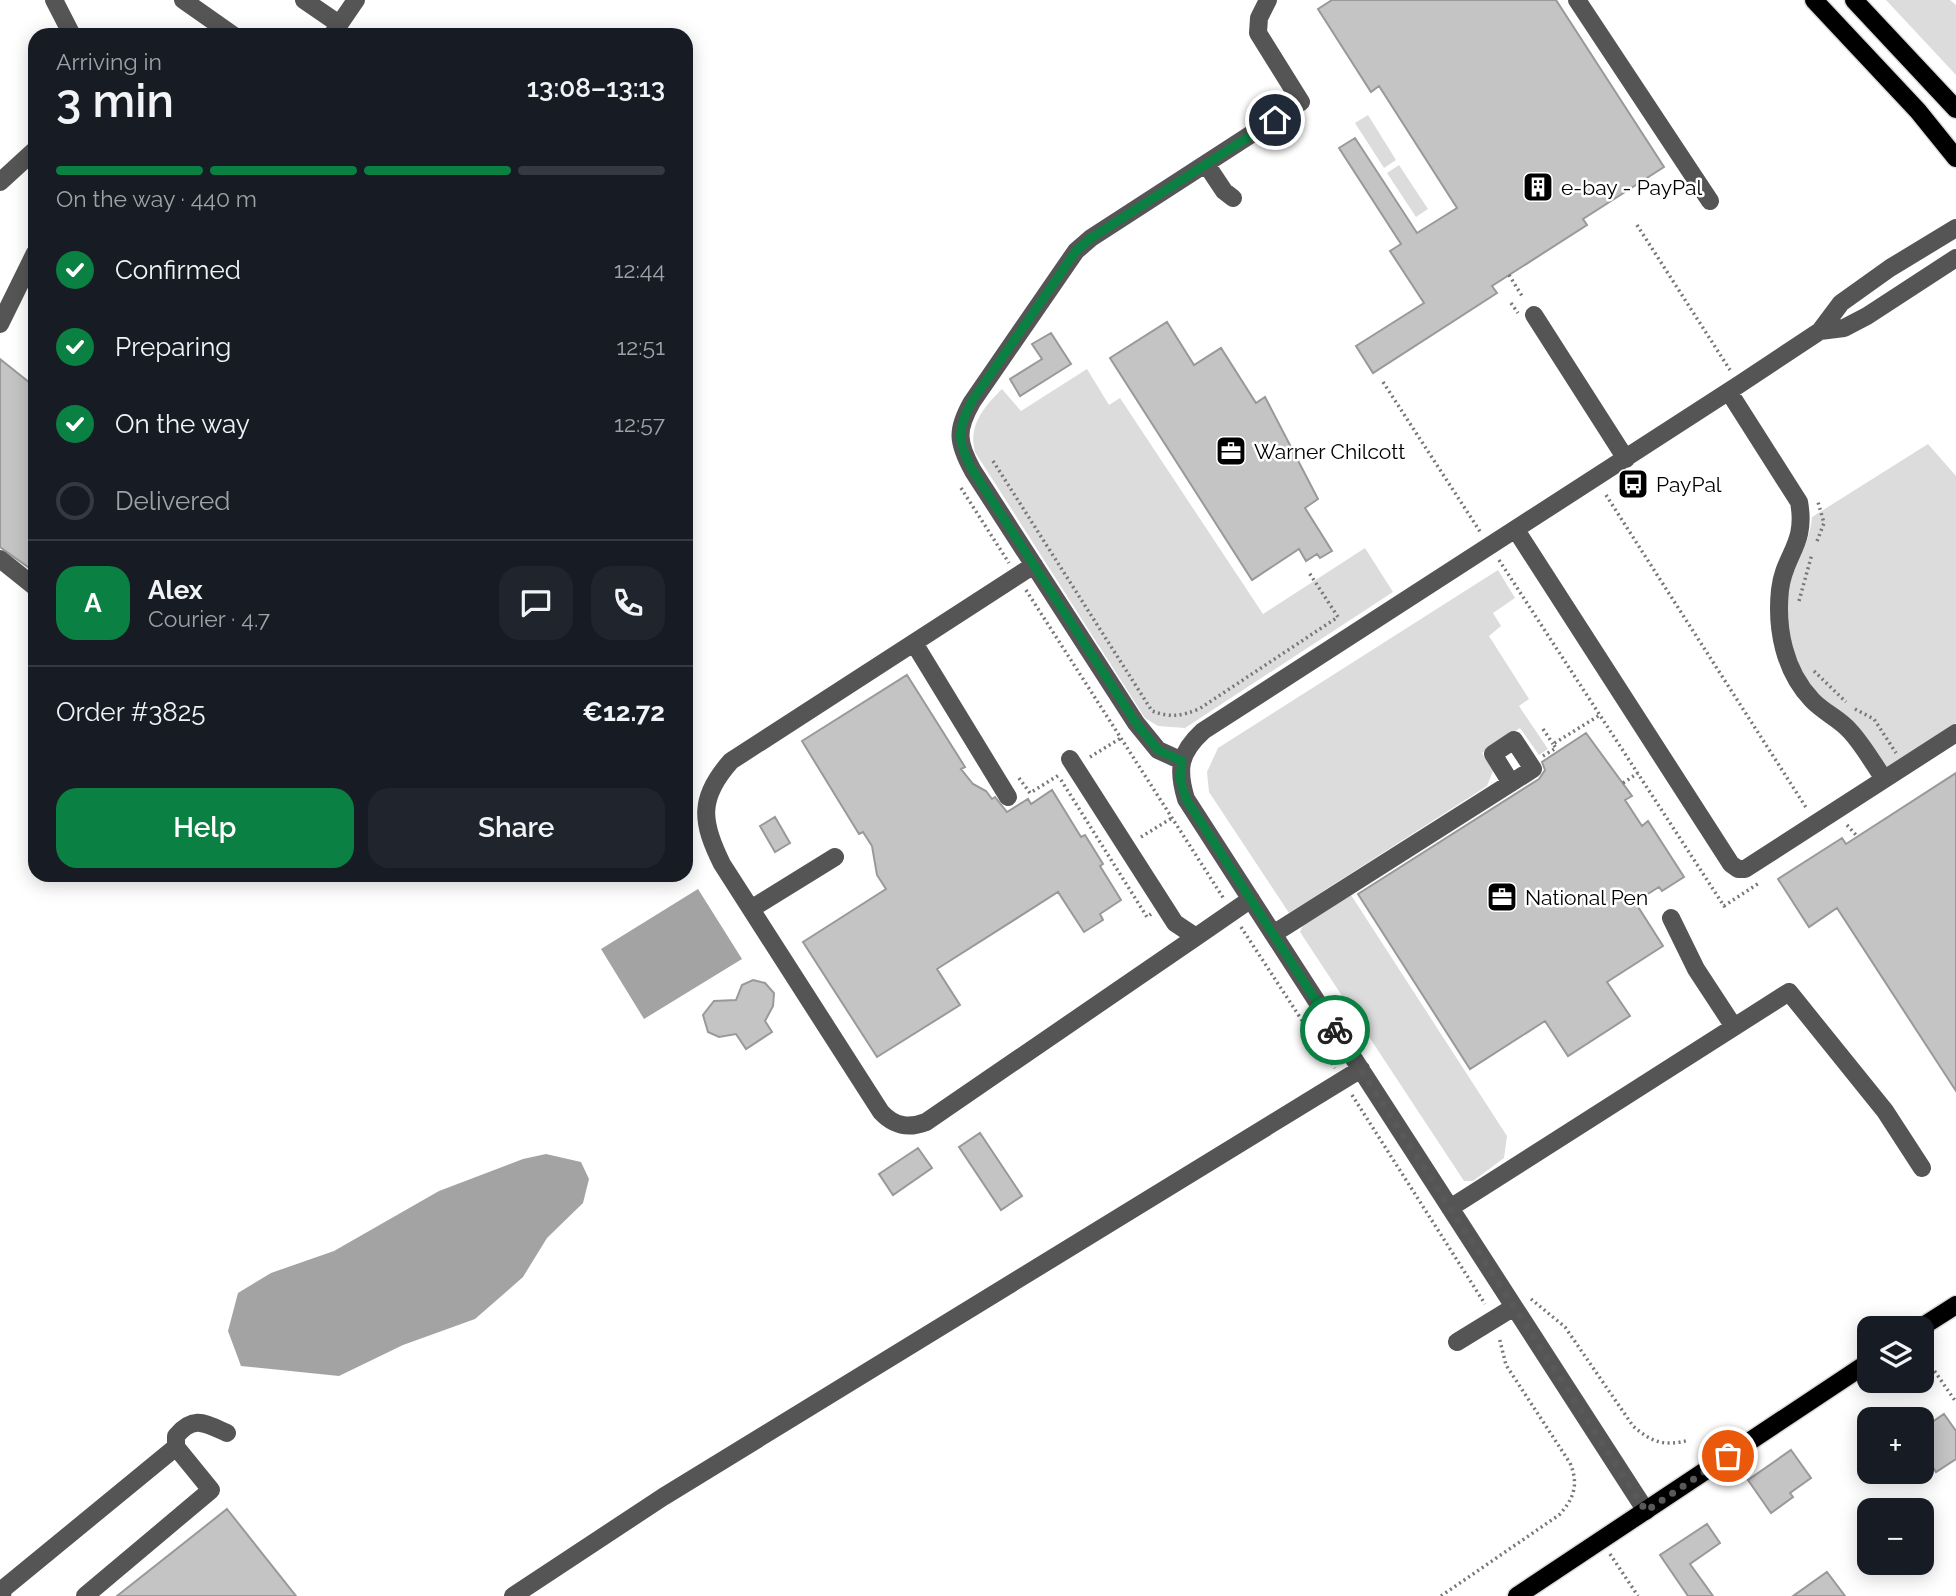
<!DOCTYPE html>
<meta charset="utf-8">
<style>
:root{--surface:#171b24;--page:#20242c;--text:#f1f3f6;--muted:#9ea1a6;--line:#363941;--accent:#0b8043}
body{margin:0;font-family:Raleway,sans-serif;background:var(--page);color:var(--text);height:100vh;display:flex;flex-direction:column;font-size:26px;white-space:nowrap}
*{box-sizing:border-box;margin:0}
p{font-size:23px;color:var(--muted)}
.icon{flex:none;width:38px;height:38px;fill:none;stroke:currentColor;stroke-width:2;stroke-linecap:round;stroke-linejoin:round}
.map{position:relative;flex:1;overflow:hidden}
.details{position:absolute;left:28px;top:28px;width:665px;height:854px;display:flex;flex-direction:column;background:var(--surface);border-radius:21px;box-shadow:0 4px 18px #0003}
.details>*{flex:none}
.tools{position:absolute;left:1857px;top:1316px;display:grid;gap:14px}
.tools a{display:grid;place-items:center;width:77px;height:77px;border-radius:14px;background:var(--surface);box-shadow:0 4px 18px #0003;font-size:35px}
.pin{position:absolute;display:grid;place-items:center;width:60px;height:60px;color:#fff;margin:-30px;border:4px solid #fff;border-radius:50%;box-shadow:0 2px 7px #0007}
.courier{position:absolute;display:grid;place-items:center;width:70px;height:70px;margin:-35px;border:5px solid #0b8043;border-radius:50%;background:#fff;color:#222;box-shadow:0 2px 9px #0007}
.head em{font-style:normal;font-weight:600}
.head div{display:flex;flex-direction:column-reverse}
.head{display:flex;align-items:center;justify-content:space-between;height:119px;padding:0 28px}
h1{font-size:46px;font-weight:600;line-height:52px}
.bar{display:grid;grid-template-columns:repeat(4,1fr);gap:10px 7px;align-content:center;height:84px;padding:0 28px}
.bar i{height:9px;border-radius:5px;background:var(--line)}
.bar .current{background:var(--accent)}
.bar p{grid-column:span 4}
.line{display:flex;align-items:center;gap:18px;padding:0 28px;border-top:2px solid var(--line)}
.line div{flex:1}
.round{display:grid;place-items:center;flex:none;width:74px;height:74px;border-radius:21px;background:var(--page)}
ol{padding:0 28px;list-style:none}
li{display:flex;align-items:center;gap:21px;height:77px}
li p{margin-inline-start:auto}
li .icon{padding:7px;border-radius:50%;background:var(--accent);color:#fff;stroke-width:4}
li:last-child{color:var(--muted)}
li i{width:38px;height:38px;border:4px solid var(--line);border-radius:50%}
.primary-button{display:flex;gap:14px;margin-top:auto;padding:14px 28px}
.primary-button a{flex:1;height:80px;border-radius:21px;background:var(--accent);color:#fff;font-size:28px;font-weight:600;line-height:80px;text-align:center}
.primary-button a+a{background:var(--page);color:var(--text)}
.map>svg:first-child{display:block}
</style>
<div class="map">
<svg width="1956" height="1596" viewBox="0 0 1956 1596">
<rect width="100%" height="100%" fill="#fff"/>
<path fill="#dcdcdc" d="M1886,0H1950L1956,5V75Z
M1368,115L1396,160L1384,168L1355,123Z
M1399,165L1428,209L1416,217L1387,173Z
M1087,369L1109,405L1120,398L1263,614L1365,548L1393,592L1185,728L1158,726L1145,718L975,452C968,425 984,407 1002,389L1021,411Z
M1928,444L1956,476V723L1887,768C1838,716 1777,673 1788,594C1792,566 1810,545 1812,517Z
M1498,570L1515,598L1493,613L1501,626L1489,636L1529,699L1519,706L1548,749L1539,755L1520,728L1482,753L1493,771L1487,786L1289,913L1209,792L1207,772L1218,748Z
M1351,895L1507,1136L1504,1158L1473,1181H1464L1300,932L1304,923Z"/>
<path fill="#a3a3a3" d="M698,889L742,959L644,1019L601,949Z
M546,1154L581,1162L589,1179L583,1203L547,1238L523,1277L475,1319L403,1345L339,1376L241,1366L228,1331L238,1293L271,1273L334,1251L439,1191L523,1159Z"/>
<path fill="#c4c4c4" stroke="#999" stroke-width="2" d="M1332,0H1556L1664,167L1583,219L1587,225L1492,286L1497,293L1373,373L1356,346L1424,303L1390,251L1401,244L1339,148L1355,138L1417,233L1457,208L1379,86L1371,92L1318,9Z
M1167,322L1194,365L1221,348L1256,403L1265,397L1318,499L1305,508L1332,551L1320,558L1317,554L1306,561L1299,549L1252,580L1110,358Z
M1051,333L1071,364L1020,396L1010,379L1042,359L1032,344Z
M0,359L35,387V572L0,547Z
M907,675L965,767L961,769L973,784L986,791L992,799L995,797L1007,812L1028,799L1031,804L1052,790L1081,837L1085,835L1103,864L1100,866L1121,900L1100,914L1103,920L1084,932L1058,892L937,969L960,1005L877,1057L803,942L886,889L877,875L872,846L863,832L859,834L802,741Z
M1586,733L1632,796L1625,800L1642,826L1648,821L1684,877L1662,891L1659,887L1635,902L1663,946L1607,982L1630,1016L1568,1056L1545,1021L1470,1069L1358,894L1539,779L1545,770L1542,762Z
M1956,773V1091L1837,908L1809,927L1778,879L1842,838L1846,844Z
M775,817L790,843L775,852L760,826Z
M753,980L765,983L774,993L773,1006L765,1021L772,1032L746,1049L736,1034L719,1037L708,1032L703,1015L714,1001L736,1000L742,985Z
M980,1133L1022,1196L1001,1210L959,1147Z
M918,1148L932,1168L893,1195L879,1174Z
M1944,1414L1956,1431V1459L1936,1472L1922,1451V1429Z
M1791,1450L1811,1478L1790,1493L1793,1497L1771,1513L1748,1480Z
M227,1509L296,1596H117Z
M1707,1524L1720,1543L1690,1564L1713,1596H1688L1660,1555Z
M1827,1572L1845,1596H1793Z"/>
<g fill="none" stroke-linecap="round" stroke-linejoin="round">
<g stroke="#dbdbdb" stroke-width="21">
<path id="major" d="M1814,0L1918,111L1956,158
M1854,0L1956,109
M1920,1328L1956,1305
M1517,1596L1869,1362"/>
</g>
<path stroke="#777" stroke-width="3.5" stroke-dasharray="2 3.5" stroke-linecap="butt" d="M1637,225L1730,370
M1509,275L1522,296
M1511,303L1518,313
M1383,382L1481,533
M993,461L1152,711C1171,718 1181,716 1199,709L1338,617L1308,571
M961,488L1009,563
M1606,495L1807,809
M1817,541L1824,523L1818,502
M1499,560L1724,906L1759,883
M1026,590L1224,899
M1799,601L1812,554
M1814,671L1846,702
M1855,709L1874,719L1896,753
M1543,729L1553,744
M1543,756L1556,748L1553,744L1600,715
M1090,757L1121,738
M1019,778L1030,793L1059,775
M1061,780L1147,917L1151,914
M1623,783L1638,773
M1847,825L1856,835
M1141,837L1172,818
M1241,927L1305,1025
M1323,1049L1335,1068
M1352,1095L1485,1304
M1531,1299L1565,1327L1633,1426C1651,1442 1665,1447 1689,1440
M1922,1353L1956,1402
M1610,1554L1638,1596
M1441,1596L1559,1515C1574,1499 1579,1484 1570,1463L1506,1365L1499,1337"/>
<path stroke="#555" stroke-width="18" d="M54,0L72,35
M183,0L233,35
M304,0L339,24
M1577,0L1710,201
M332,35L356,0
M1206,164L1224,191L1233,198
M0,182L35,150
M1534,315L1626,459
M0,324L35,253
M1820,331L1844,328L1867,316L1956,258
M1729,392L1799,502C1807,545 1784,554 1780,590C1776,628 1784,671 1812,700C1823,712 1840,719 1850,731C1863,745 1873,763 1884,779
M1516,530L1731,864L1738,869H1745L1956,733
M0,559L35,587
M1034,565L731,761C698,798 701,822 722,864L881,1112C894,1126 908,1129 926,1122L1196,937
M914,643L1008,797
M1070,759L1175,923L1196,937L1251,899
M1182,761L1158,750L1136,723L973,471C957,442 956,430 972,402L1076,251L1091,238L1301,102L1258,33L1259,18L1268,0
M751,909L835,857
M1671,918L1696,969L1734,1027
M1273,934L1289,924L1511,783L1533,769L1514,740L1493,754L1511,783
M1450,1208L1789,992L1885,1111L1922,1168
M1457,1342L1514,1307
M1646,1511L1186,799C1177,769 1179,753 1203,731L1740,384L1820,331L1841,303L1890,268L1956,228
M2,1596L3,1589L176,1447
M85,1596L211,1490L176,1447V1436C194,1415 204,1423 227,1433
M513,1596L663,1497L1361,1069"/>
<use href="#major" stroke="#000" stroke-width="18"/>
</g>
<g fill="none" stroke-linecap="round" stroke-linejoin="round">
<path stroke="#595959" stroke-width="7" stroke-dasharray="0 12.6" d="M1335,1030L1646,1511L1728,1456"/>
<path stroke="#0b8043" stroke-width="9" d="M1275,120L1091,238L1076,251L972,401C956,430 957,442 973,471L1136,723L1158,750L1182,761L1180,779L1186,799L1335,1030"/>
</g>
<defs>
<g id="building-square" transform="scale(1.575)"><rect x="-9" y="-9" width="18" height="18" rx="4" fill="#000" stroke="#fff"/><path d="M-4-6H4V6H1V3H-1V6H-4ZM-2.5-4.3h1.7v1.8h-1.7ZM.8-4.3h1.7v1.8H.8ZM-2.5-1h1.7V.8h-1.7ZM.8-1h1.7V.8H.8Z" fill="#fff"/></g>
<g id="office-square" transform="scale(1.575)"><rect x="-9" y="-9" width="18" height="18" rx="4" fill="#000" stroke="#fff"/><path d="M-6-3h4V-5.5h4V-3h4V5H-6ZM-1-4.5V-3h2v-1.5ZM-6 0V1H6V0Z" fill="#fff"/></g>
<g id="bus-square" transform="scale(1.575)"><rect x="-9" y="-9" width="18" height="18" rx="4" fill="#000" stroke="#fff"/><path d="M-5-6H5V4H4V6H2V4H-2V6H-4V4H-5ZM-3.5-4V0h7V-4ZM-3.5 1.2v1.5H-2V1.2ZM2 1.2v1.5H3.5V1.2Z" fill="#fff"/></g>
</defs>
<g fill-rule="evenodd">
<use href="#building-square" x="1538" y="187"/>
<use href="#office-square" x="1231" y="451"/>
<use href="#bus-square" x="1633" y="484"/>
<use href="#office-square" x="1502" y="897"/>
</g>
<g text-anchor="middle" dominant-baseline="central" stroke-width="5" stroke-linejoin="round" paint-order="stroke">
<g font-size="21" fill="#000" stroke="#fff" text-anchor="start">
<text x="1561" y="187">e-bay - PayPal</text>
<text x="1254" y="451">Warner Chilcott</text>
<text x="1656" y="484">PayPal</text>
<text x="1525" y="897">National Pen</text>
</g>
</g>
</svg>
<div class="tools">
<a><svg class="icon" aria-label="layers" viewBox="0 0 24 24"><path d="M12 4l9 5-9 5-9-5zM3 14l9 5 9-5"/></svg></a>
<a>+</a>
<a>−</a>
</div>
<div class="pin" style="left:1728px;top:1456px;background:#ea580c"><svg class="icon" aria-label="bag" viewBox="0 0 24 24"><path d="M5 8h14l-1 12H6zM9 8a3 3 0 0 1 6 0"/></svg></div>
<div class="pin" style="left:1275px;top:120px;background:#1f2937"><svg class="icon" aria-label="home" viewBox="0 0 24 24"><path d="M3 11l9-7 9 7M6 9v11h12V9"/></svg></div>
<div class="courier" style="left:1335px;top:1030px"><svg class="icon" aria-label="bike" viewBox="0 0 24 24"><circle cx="6" cy="16" r="4"/><circle cx="18" cy="16" r="4"/><path d="M6 16l4-8h5l3 8M10 8l3 8H6M13 5h3"/></svg></div>
<section class="details">
<div class="head"><div><h1>3 min</h1><p>Arriving in</p></div><em>13:08–13:13</em></div>
<div class="bar"><i class="current"></i><i class="current"></i><i class="current"></i><i></i><p>On the way · 440 m</p></div>
<ol>
<li><svg class="icon" aria-label="check" viewBox="0 0 24 24"><path d="M5 12l5 5 9-10"/></svg>Confirmed<p>12:44</p></li>
<li><svg class="icon" aria-label="check" viewBox="0 0 24 24"><path d="M5 12l5 5 9-10"/></svg>Preparing<p>12:51</p></li>
<li><svg class="icon" aria-label="check" viewBox="0 0 24 24"><path d="M5 12l5 5 9-10"/></svg>On the way<p>12:57</p></li>
<li><i></i>Delivered</li>
</ol>
<div class="line" style="height:126px"><b class="round" style="background:var(--accent);color:#fff">A</b><div><b>Alex</b><p>Courier · 4.7</p></div><a class="round"><svg class="icon" aria-label="chat" viewBox="0 0 24 24"><path d="M4 5h16v11H9l-5 4z"/></svg></a><a class="round"><svg class="icon" aria-label="phone" viewBox="0 0 24 24"><path d="M5 4h4l2 5-3 2q2 4 5 5l2-3 5 2v4C11 20 4 13 5 4z"/></svg></a></div>
<div class="line" style="height:91px"><div>Order #3825</div><b>€12.72</b></div>
<div class="primary-button"><a>Help</a><a>Share</a></div>
</section>
</div>
